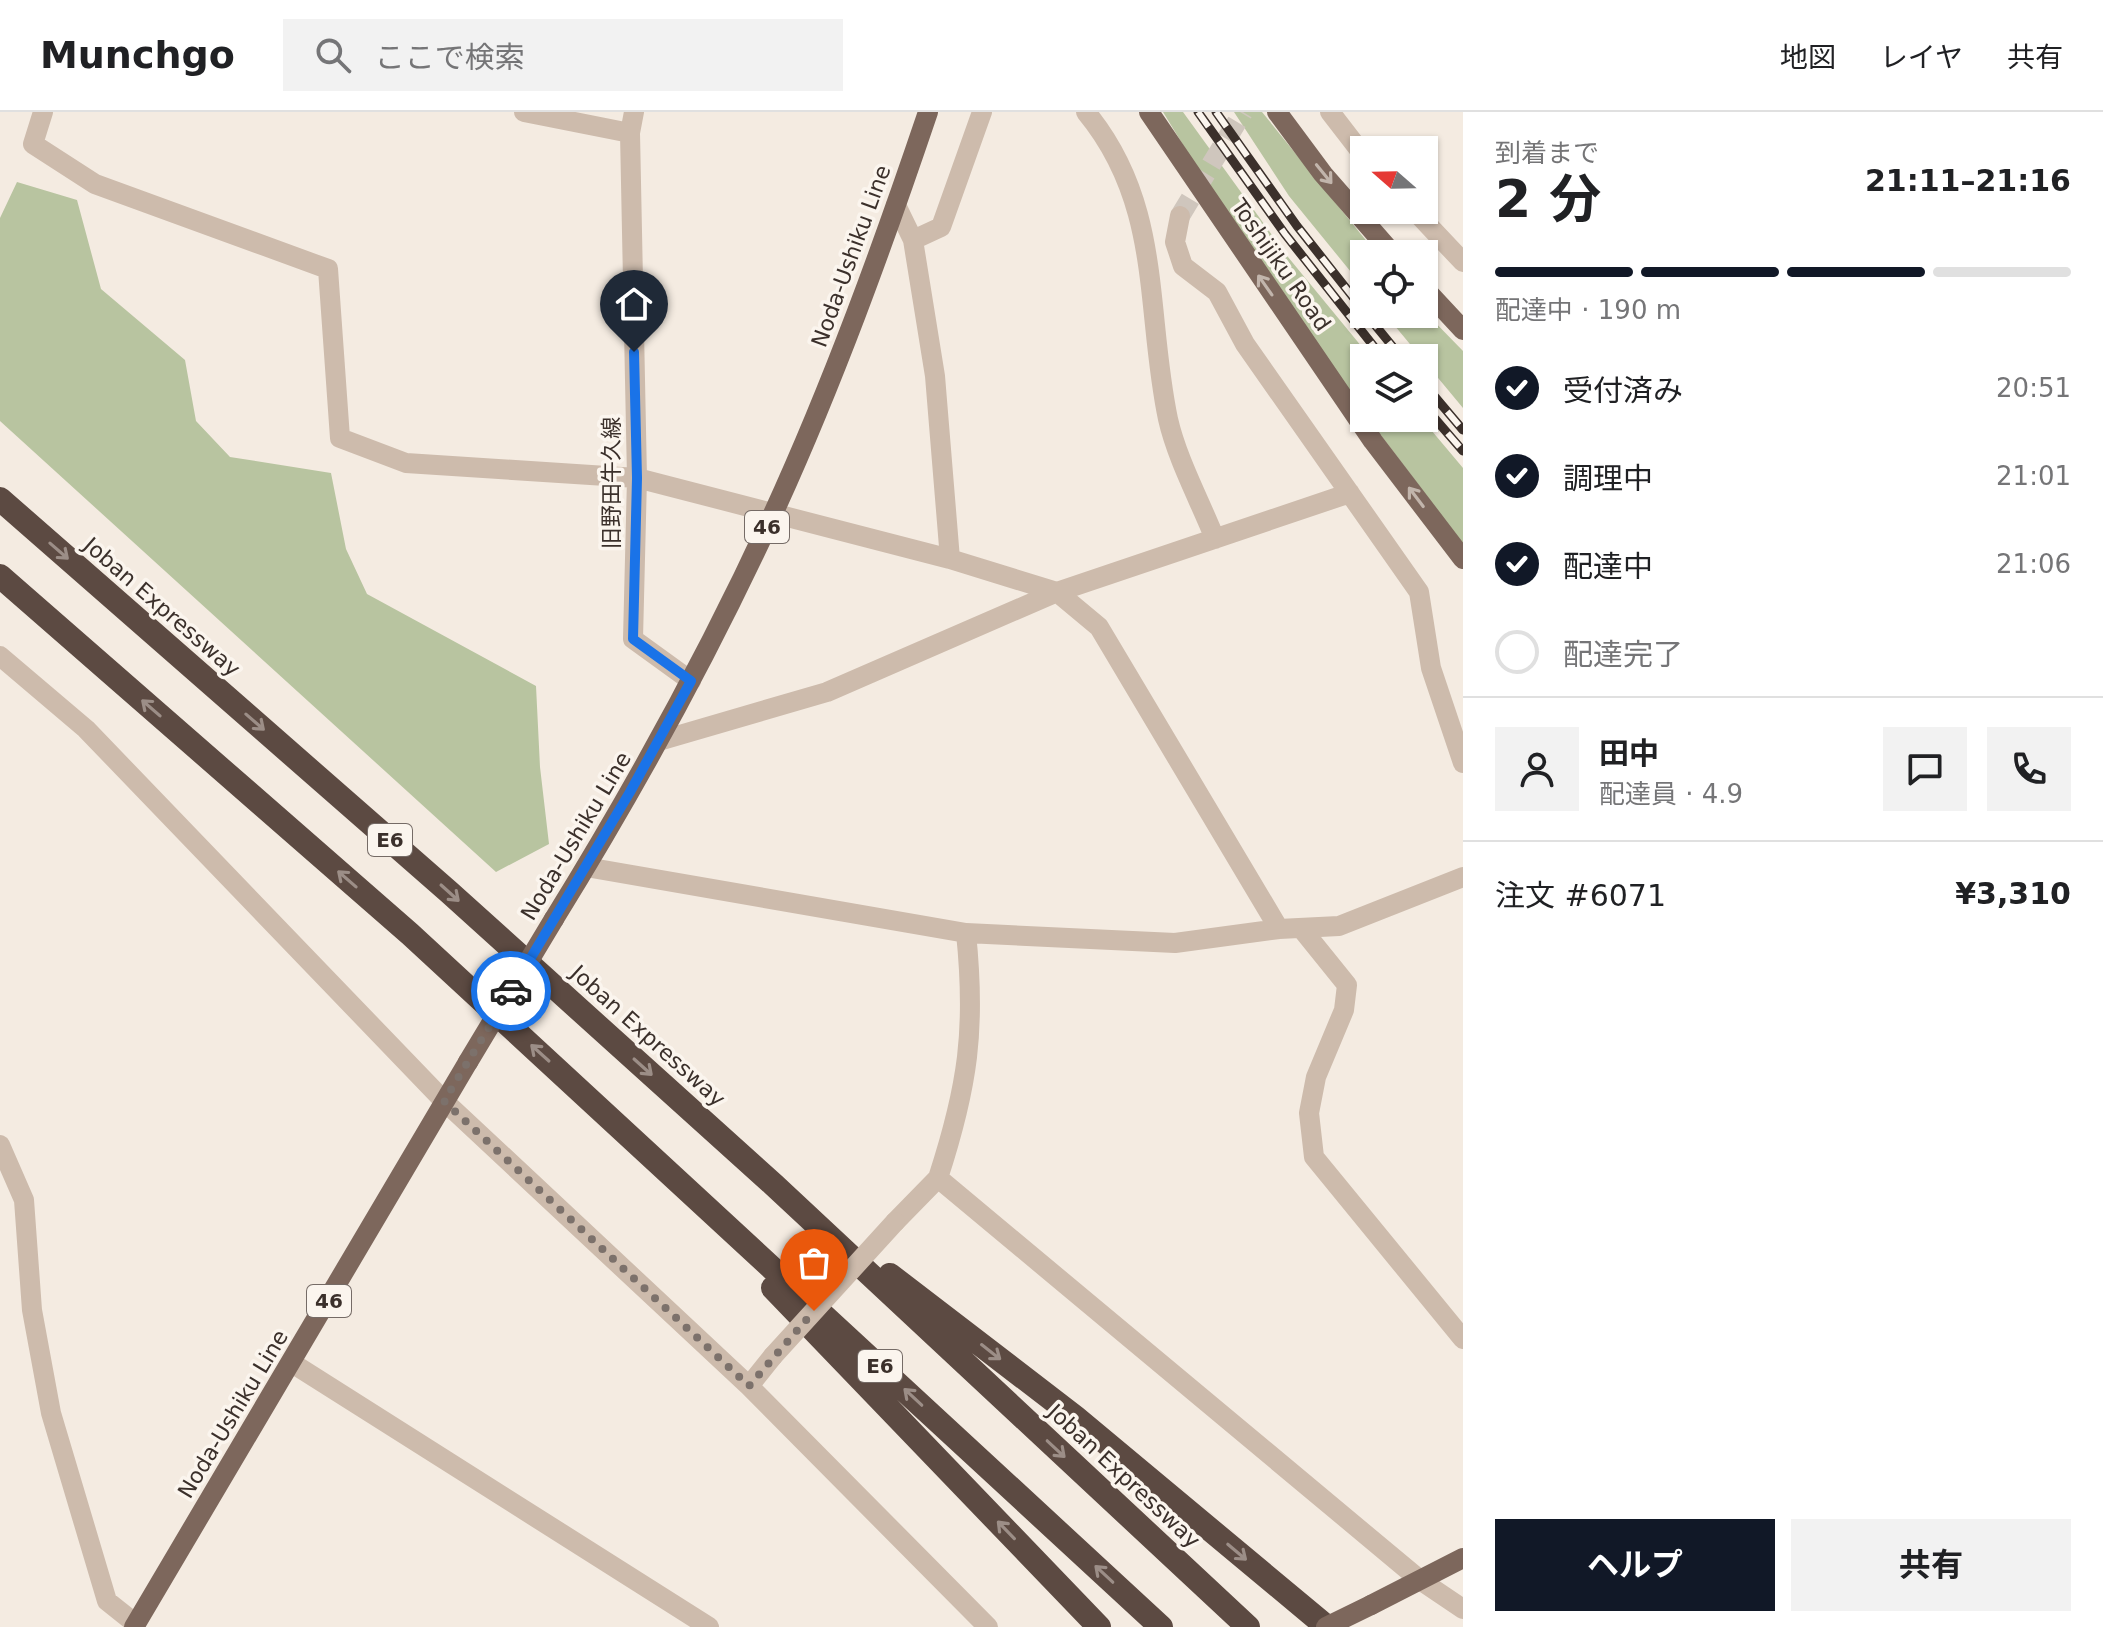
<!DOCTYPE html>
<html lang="ja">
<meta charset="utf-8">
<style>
:root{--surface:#fff;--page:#f2f2f2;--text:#202124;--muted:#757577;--line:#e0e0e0;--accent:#111827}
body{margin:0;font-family:"DejaVu Sans","Noto Sans JP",sans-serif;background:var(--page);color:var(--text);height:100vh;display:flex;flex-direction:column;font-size:30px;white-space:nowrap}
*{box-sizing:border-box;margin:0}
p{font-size:26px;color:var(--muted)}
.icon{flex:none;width:44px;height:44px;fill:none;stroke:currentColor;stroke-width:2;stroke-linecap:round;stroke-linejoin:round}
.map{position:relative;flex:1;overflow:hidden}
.details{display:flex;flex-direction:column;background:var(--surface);width:640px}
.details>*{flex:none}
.needle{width:52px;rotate:290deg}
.tools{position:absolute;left:1350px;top:24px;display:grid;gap:16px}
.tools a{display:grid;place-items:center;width:88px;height:88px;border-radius:0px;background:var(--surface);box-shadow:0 2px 6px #0004;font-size:40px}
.pin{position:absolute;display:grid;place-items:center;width:68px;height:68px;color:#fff;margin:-82px -34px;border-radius:50% 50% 50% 0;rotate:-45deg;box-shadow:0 0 8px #0007}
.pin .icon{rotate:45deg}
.courier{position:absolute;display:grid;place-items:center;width:80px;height:80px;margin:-40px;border:6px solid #1a73e8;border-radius:50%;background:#fff;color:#222;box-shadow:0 2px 10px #0007}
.head em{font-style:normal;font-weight:700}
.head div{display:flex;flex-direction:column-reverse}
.head{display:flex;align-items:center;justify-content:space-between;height:136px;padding:0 32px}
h1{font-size:52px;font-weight:700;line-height:60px}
.bar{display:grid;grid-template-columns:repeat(4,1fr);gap:12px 8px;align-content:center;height:96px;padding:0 32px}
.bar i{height:10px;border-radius:6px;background:var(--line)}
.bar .active{background:var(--accent)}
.bar p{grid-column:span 4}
.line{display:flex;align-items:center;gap:20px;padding:0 32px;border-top:2px solid var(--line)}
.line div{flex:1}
.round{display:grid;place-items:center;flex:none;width:84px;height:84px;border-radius:0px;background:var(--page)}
ol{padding:0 32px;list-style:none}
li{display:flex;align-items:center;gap:24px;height:88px}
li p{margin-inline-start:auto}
li .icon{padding:8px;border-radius:50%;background:var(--accent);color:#fff;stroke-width:4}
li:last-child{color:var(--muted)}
li i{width:44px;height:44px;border:4px solid var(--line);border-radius:50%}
.cta{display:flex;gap:16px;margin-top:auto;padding:16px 32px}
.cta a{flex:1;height:92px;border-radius:0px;background:var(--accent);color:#fff;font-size:32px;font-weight:700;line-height:92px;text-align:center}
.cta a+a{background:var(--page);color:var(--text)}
header{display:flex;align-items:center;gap:48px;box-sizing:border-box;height:112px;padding:0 40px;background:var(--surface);border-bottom:2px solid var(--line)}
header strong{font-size:38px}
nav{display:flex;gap:44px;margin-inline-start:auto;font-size:28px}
.search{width:560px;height:72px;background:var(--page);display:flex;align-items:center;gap:20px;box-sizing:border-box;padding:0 28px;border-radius:0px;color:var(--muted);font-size:30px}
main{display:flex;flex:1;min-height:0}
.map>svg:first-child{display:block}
</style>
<header>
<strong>Munchgo</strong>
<div class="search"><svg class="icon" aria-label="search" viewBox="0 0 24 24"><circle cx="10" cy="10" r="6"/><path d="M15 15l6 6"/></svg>ここで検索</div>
<nav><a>地図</a><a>レイヤ</a><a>共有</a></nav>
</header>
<main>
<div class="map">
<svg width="1463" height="1515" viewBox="0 0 1463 1515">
<rect width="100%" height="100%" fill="#f4ebe1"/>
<path fill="#b8c4a0" d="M1163,0H1183L1288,145L1371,246H1364V300L1254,149Z
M1234,0H1262L1377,142H1364V176L1289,84Z
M17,70L77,88L101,177L185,248L196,309L230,345L331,361L346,437L367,482L536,574L540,655L549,732L496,760L0,309V106Z
M1424,199L1463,239V296L1385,202H1424Z
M1368,306H1421L1463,356V432Z"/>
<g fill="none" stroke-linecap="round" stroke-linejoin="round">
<path stroke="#cfc6bd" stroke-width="20" stroke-dasharray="20 10" stroke-linecap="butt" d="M1180,104L1243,0"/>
<path stroke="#cdbbac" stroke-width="20" d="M43,0L33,32L95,72L328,157L340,326L406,351L637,366L950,447L1057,480L1099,515L1279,817L1339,814L1463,765
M524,0L630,21
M634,0L630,21L637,366L633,527L691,569
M1086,0C1163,93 1145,198 1168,307C1177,347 1200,389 1215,427
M1330,0L1364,44
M896,93L913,128L935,264L950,447
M1414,98L1463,150
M1180,104L1175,130L1183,154L1217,180L1245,232L1419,480L1431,556L1463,651
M913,128L941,115L982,0
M0,544L86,617L444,989L749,1274L988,1515
M659,629L827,580L1057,480L1350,381
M586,755L966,821C976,917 968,974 938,1066L1420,1468L1463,1497
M1301,816L1347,873L1344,898L1316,965L1309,1001L1314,1045L1463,1227
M966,821L1175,831L1279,817
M0,1033L24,1088L32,1198L51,1301L107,1489L136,1512
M895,1110L938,1066
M292,1251L709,1515
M749,1274L773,1244"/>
<path stroke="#7d675c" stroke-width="20" d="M1149,0L1373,329L1463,447
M1277,0L1323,62L1393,142
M1424,176L1463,218
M554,807C635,676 709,541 773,402C833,271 882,136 928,0
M1371,1493L1463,1446
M134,1515L468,950"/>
<path stroke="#5c4a42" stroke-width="24" d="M0,387L449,780L774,1073L1248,1515
M0,464L410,822L1161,1515
M890,1163L1075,1305L1327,1515
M773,1176L1099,1515"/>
<g stroke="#3b302b" stroke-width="9">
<path id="rail" d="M1198,0L1285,122L1383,246
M1216,0L1297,114L1364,199
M1366,202L1402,246
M1424,272L1463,318
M1424,294L1463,339"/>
</g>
<use href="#rail" stroke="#fbf5ee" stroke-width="6" stroke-dasharray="18" stroke-linecap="butt"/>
<path stroke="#cdbbac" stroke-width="20" d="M773,1244L895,1110"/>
<path stroke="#7d675c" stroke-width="20" d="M468,950L554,807
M1326,1515L1371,1493"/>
</g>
<defs><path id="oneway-shaft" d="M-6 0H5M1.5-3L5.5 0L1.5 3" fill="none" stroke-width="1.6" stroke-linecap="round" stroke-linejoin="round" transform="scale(2)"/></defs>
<g stroke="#c2b5ac">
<use href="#oneway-shaft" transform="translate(1324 62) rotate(51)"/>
<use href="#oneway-shaft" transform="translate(1265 173) rotate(-125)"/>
<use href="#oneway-shaft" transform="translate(1416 385) rotate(-127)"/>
</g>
<g stroke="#9c8e87">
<use href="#oneway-shaft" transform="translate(59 439) rotate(41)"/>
<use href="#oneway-shaft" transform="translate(151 596) rotate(-139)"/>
<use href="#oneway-shaft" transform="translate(255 610) rotate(41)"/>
<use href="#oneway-shaft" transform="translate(347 767) rotate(-139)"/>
<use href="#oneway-shaft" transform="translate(450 781) rotate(42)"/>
<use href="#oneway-shaft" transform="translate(540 941) rotate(-138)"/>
<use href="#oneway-shaft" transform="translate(643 955) rotate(42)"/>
<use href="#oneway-shaft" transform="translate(991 1240) rotate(38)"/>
<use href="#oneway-shaft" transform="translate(913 1285) rotate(-137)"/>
<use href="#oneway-shaft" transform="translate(1056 1337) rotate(43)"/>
<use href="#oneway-shaft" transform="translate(1006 1418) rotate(-134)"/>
<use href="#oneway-shaft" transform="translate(1237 1440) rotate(40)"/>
<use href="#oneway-shaft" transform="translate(1104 1462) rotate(-137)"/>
</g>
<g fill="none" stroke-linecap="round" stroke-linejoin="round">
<path stroke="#7c716b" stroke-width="8" stroke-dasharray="0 14.4" d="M511,879L444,989L749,1274L814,1199"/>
<path stroke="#1a73e8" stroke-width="10" d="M511,879L630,680L691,569L633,527L637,366L634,240"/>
</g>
<g text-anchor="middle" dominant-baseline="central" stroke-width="7" stroke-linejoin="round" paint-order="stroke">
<g fill="#fbf5ee" stroke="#756b66" stroke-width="2">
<rect x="745" y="399" width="44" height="32" rx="6"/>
<rect x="368" y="712" width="44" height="32" rx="6"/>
<rect x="307" y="1173" width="44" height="32" rx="6"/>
<rect x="858" y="1238" width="44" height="32" rx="6"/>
</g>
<g font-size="20" font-weight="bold" fill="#3b302b">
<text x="767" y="415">46</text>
<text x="390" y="728">E6</text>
<text x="329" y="1189">46</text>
<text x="880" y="1254">E6</text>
</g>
<g font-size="22" fill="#3b302b" stroke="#fbf5ee">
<text transform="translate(851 144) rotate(-70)">Noda-Ushiku Line</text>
<text transform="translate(1281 153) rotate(55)">Toshijiku Road</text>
<text transform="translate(611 371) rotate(-90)">旧野田牛久線</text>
<text transform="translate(162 495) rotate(41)">Joban Expressway</text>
<text transform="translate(576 724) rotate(-59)">Noda-Ushiku Line</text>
<text transform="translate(648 924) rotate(42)">Joban Expressway</text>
<text transform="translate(233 1302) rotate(-59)">Noda-Ushiku Line</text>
<text transform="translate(1124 1364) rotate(43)">Joban Expressway</text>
</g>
</g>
</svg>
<div class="tools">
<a><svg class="needle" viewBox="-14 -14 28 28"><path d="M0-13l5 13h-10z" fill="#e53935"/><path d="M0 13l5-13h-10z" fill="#757577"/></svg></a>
<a><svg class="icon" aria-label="locate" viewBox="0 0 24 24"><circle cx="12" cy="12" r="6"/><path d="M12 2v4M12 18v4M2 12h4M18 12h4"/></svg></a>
<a><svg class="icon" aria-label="layers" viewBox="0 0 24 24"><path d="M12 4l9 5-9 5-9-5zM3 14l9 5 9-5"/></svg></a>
</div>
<div class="pin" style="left:814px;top:1199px;background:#ea580c"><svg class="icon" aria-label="bag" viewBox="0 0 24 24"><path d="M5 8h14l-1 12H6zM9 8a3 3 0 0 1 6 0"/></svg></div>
<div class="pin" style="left:634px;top:240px;background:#1f2937"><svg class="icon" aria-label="home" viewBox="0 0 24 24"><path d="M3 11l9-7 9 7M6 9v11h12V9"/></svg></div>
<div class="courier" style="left:511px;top:879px"><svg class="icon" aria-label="car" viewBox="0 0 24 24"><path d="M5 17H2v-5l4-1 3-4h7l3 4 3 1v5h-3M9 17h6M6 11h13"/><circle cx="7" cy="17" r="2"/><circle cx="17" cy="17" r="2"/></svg></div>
</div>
<section class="details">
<div class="head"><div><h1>2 分</h1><p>到着まで</p></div><em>21:11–21:16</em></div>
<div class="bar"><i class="active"></i><i class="active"></i><i class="active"></i><i></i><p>配達中 · 190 m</p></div>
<ol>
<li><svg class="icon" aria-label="check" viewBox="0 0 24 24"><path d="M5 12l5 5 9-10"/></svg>受付済み<p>20:51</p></li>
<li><svg class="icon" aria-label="check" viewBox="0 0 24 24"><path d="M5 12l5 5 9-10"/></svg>調理中<p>21:01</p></li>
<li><svg class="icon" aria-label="check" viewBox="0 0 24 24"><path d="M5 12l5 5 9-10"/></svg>配達中<p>21:06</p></li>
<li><i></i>配達完了</li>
</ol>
<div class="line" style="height:144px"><a class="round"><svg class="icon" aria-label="person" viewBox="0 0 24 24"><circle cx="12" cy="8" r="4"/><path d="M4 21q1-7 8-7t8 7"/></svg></a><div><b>田中</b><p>配達員 · 4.9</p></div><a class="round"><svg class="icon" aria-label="chat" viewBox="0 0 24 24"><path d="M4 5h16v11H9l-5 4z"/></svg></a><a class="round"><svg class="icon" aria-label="phone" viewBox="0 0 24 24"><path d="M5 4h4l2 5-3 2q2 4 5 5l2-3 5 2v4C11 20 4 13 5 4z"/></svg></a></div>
<div class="line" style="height:104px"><div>注文 #6071</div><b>¥3,310</b></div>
<div class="cta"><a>ヘルプ</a><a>共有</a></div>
</section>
</main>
